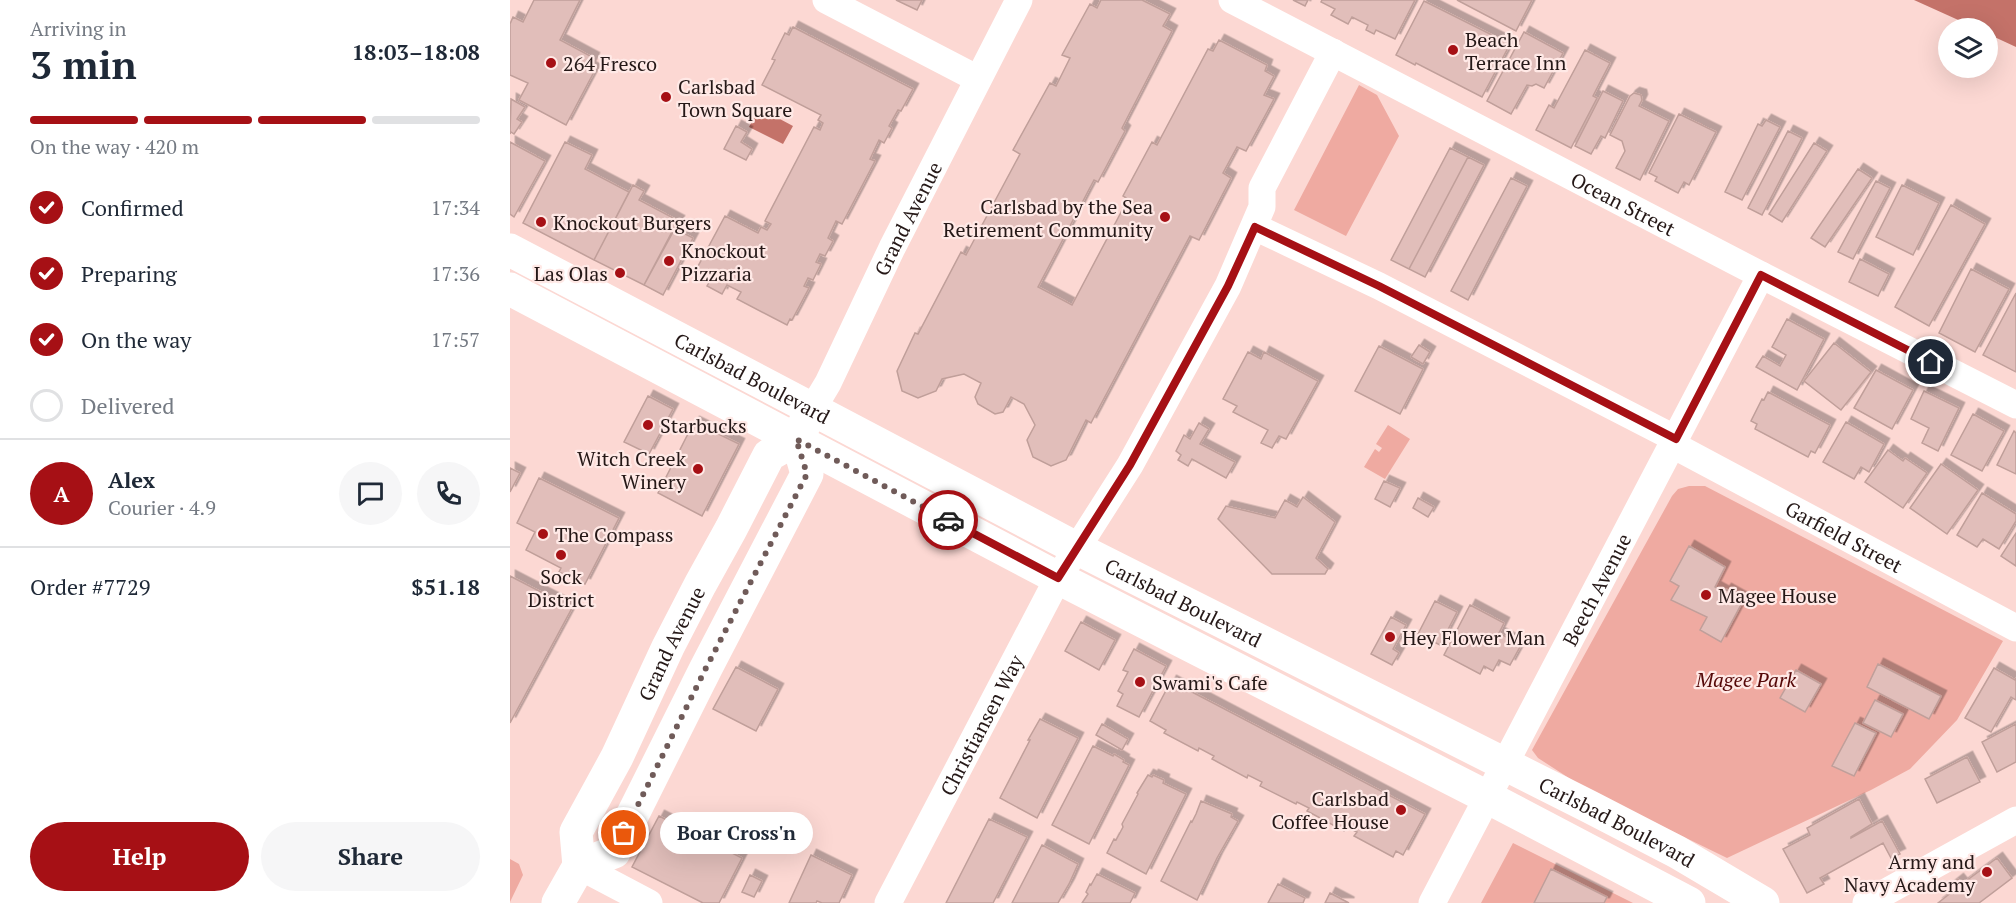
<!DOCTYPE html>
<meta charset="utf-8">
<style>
:root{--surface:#fff;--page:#f6f6f7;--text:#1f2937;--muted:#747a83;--line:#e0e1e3;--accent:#a61015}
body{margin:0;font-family:"PT Serif",serif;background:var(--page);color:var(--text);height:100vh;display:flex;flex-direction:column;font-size:22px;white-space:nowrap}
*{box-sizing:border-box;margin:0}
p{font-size:20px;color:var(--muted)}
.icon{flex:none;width:33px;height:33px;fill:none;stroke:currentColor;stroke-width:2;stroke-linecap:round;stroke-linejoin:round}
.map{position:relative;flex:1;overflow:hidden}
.sheet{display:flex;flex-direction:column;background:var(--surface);width:510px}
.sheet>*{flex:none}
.tools{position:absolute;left:1428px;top:18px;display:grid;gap:12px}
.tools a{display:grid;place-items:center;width:60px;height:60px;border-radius:50%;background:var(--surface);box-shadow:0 6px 24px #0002;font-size:30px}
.pin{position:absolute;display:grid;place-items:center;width:51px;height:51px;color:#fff;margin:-26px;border:3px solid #fff;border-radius:50%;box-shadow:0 2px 6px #0007}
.courier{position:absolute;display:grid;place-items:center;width:60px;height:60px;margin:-30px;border:4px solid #a61015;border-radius:50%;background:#fff;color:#222;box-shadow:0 2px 8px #0007}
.bubble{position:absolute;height:42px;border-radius:21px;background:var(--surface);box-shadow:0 6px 24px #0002;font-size:20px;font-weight:700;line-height:42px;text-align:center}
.overview em{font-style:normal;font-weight:700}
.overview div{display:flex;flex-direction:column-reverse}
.overview{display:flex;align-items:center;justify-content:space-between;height:102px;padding:0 30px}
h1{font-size:39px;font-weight:700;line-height:45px}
.bar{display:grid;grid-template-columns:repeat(4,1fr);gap:9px 6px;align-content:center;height:72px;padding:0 30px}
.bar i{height:8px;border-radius:4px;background:var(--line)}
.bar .current{background:var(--accent)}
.bar p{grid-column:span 4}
.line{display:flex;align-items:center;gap:15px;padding:0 30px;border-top:2px solid var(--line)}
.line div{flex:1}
.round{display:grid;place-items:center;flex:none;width:63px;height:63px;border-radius:32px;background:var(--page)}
ol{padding:0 30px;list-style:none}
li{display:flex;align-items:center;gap:18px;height:66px}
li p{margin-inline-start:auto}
li .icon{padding:6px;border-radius:50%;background:var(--accent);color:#fff;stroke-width:4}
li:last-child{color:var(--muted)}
li i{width:33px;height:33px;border:3px solid var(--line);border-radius:50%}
.button{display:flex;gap:12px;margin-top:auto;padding:12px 30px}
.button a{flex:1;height:69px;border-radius:36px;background:var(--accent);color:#fff;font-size:24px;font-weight:700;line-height:69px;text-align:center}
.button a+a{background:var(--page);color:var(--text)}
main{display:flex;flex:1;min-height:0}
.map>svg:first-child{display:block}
</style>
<main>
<section class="sheet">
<div class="overview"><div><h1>3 min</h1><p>Arriving in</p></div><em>18:03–18:08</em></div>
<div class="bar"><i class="current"></i><i class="current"></i><i class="current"></i><i></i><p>On the way · 420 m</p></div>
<ol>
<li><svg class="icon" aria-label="check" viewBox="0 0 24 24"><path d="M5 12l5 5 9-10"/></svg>Confirmed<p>17:34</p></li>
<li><svg class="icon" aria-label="check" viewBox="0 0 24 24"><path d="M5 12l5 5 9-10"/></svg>Preparing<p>17:36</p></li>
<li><svg class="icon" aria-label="check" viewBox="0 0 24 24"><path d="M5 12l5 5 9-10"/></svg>On the way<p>17:57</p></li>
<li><i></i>Delivered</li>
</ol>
<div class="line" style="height:108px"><b class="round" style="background:var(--accent);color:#fff">A</b><div><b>Alex</b><p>Courier · 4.9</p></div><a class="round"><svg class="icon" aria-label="chat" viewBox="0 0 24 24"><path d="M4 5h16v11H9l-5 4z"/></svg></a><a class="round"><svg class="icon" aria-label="phone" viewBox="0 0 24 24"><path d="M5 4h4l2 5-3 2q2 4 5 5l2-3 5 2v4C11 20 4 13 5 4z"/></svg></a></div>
<div class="line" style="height:78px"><div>Order #7729</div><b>$51.18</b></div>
<div class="button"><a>Help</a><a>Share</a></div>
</section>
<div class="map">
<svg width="1506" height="903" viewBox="0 0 1506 903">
<defs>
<filter id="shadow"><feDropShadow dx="5.5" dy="-5.5" stdDeviation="0" flood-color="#0004"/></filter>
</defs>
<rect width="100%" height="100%" fill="#fcd8d3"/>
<path fill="#efaaa1" d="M849,85L867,95L889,136L836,236L784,210Z
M878,425L900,439L875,479L854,467L865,449L869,452L872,448L866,444Z
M1179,486H1195L1493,641L1447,720L1400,769L1361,790L1217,858L1076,789L1028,758L1022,750L1162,496L1168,489Z
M1003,843L1123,903H971Z
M0,859L9,864L13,875L0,902Z"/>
<path fill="#c47269" d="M1404,0H1506V47L1478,34V28H1466Z
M249,108L283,126L273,144L239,127Z"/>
<path fill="#e1beba" stroke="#c09f9a" stroke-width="1.5" filter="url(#shadow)" d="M24,0H70L50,40L84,58L80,67L85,70L56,125L9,100L18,83L0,75V24L3,17L13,22Z
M386,0H412L407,10Z
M591,0H632L660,14L653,26L662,31L612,128L615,131L588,182L584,180L528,287L562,305L618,199L613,196L642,142L647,145L698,49L703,51L709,40L757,65L755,71L764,76L754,95L764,99L736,151L727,147L713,173L721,178L689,240L680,236L581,423L576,420L556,460L541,466L523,457L517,440L525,425L514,404L501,397L493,412L485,414L468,404L465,397L471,383L454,374L432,379L426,391L408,398L392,391L387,371L405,333L408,334L451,252L456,255L510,154L503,150L540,83L546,86L560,58L552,55L580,4L587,8Z
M783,0H798L795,6Z
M812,0H905L885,39L866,30L864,34L856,30L858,25L842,17L838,24L821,15L825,9L811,2Z
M947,0H1022L1006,31Z
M914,1L1000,44L972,97L906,63L905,65L886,55Z
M283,27L403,89L391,111L388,110L379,126L382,128L374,143L369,140L360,159L365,161L332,224L326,221L318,238L323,241L315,256L310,254L306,262L311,264L303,280L298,278L294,286L299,288L282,320L280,319L277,325L227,299L231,292L217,285L212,294L197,286L202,277L186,270L215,216L248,233L251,227L257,230L261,224L255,221L304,127L310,130L313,123L308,120L311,115L252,85L265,60L262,59L275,33L279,35Z
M1014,32L1053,53L1034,88L1026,84L1022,86L1017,85L1001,114L977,101Z
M1075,50L1100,63L1083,96L1087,98L1061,148L1026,130L1039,105L1044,108Z
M1093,91L1113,101L1095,138L1091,136L1081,154L1065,146Z
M1124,93L1131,95L1132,100L1129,106L1159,121L1130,180L1106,168L1115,151L1112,141L1100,135L1120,96Z
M1,99L15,107L7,119L12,122L4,134L1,132L0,134Z
M1169,114L1206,132L1179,185L1174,182L1168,193L1145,181L1147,177L1139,173Z
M1256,120L1270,127L1232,200L1215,192L1248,124L1252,126Z
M226,126L237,132L231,142L242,149L236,160L214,149Z
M1278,131L1292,138L1252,215L1238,208Z
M0,142L35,161L4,217L0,214Z
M55,142L82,155L75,169L119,192L84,260L13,223Z
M1304,143L1317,151L1272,222L1259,214Z
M940,148L958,157L899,269L881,260Z
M958,157L974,165L915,277L899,269Z
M1348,169L1362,178L1315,247L1301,238Z
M1001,178L1017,186L958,300L941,291Z
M1366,181L1380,188L1343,259L1328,252Z
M123,185L134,191L129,200L169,221L134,285L84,260Z
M1392,185L1429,203L1403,255L1366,237Z
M1441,205L1475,224L1419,326L1385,307Z
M164,228L183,238L153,295L134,285Z
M1350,259L1379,274L1368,296L1339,282Z
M1461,269L1499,289L1465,352L1429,333Z
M1506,293V372L1473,355Z
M1277,319L1314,339L1287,390L1246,367L1253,356L1270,366L1276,355L1262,347Z
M1324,343L1361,372L1331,410L1294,381Z
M909,345L920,352L913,364L901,357Z
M869,346L913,369L890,414L845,391Z
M738,352L751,359L754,352L808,381L776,439L769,436L762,448L751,443L758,430L723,412L727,406L713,399Z
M1366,370L1403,390L1382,429L1344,408Z
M1414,391L1449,408L1428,451L1412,443L1419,428L1401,419Z
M1258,392L1320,425L1305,453L1301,451L1298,457L1245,429L1247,424L1241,421L1252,399L1254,400Z
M138,396L163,409L139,454L114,442Z
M1463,414L1494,431L1472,471L1441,455Z
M184,422L229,444L192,516L148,493Z
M1336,422L1374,444L1359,472L1351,467L1344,479L1313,462Z
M689,423L699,429L690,444L725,462L716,478L682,459L678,466L668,460L671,455L666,451L674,435L680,439Z
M1504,431L1506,433V474L1487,465Z
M1378,450L1393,461L1395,458L1417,473L1393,508L1355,482Z
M1431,464L1468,490L1437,534L1400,508Z
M0,468L10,473L0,492Z
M29,478L109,518L75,584L49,572L51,568L16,550L25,532L7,523Z
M874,481L890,488L880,507L865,499Z
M1472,493L1506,514V521L1489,549L1473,539L1467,547L1447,535Z
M793,497L825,522L806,558L818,569L815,574H762L708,519L716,506L765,518L775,500L787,507Z
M908,498L924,507L918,517L903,508Z
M1506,533V566L1491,556Z
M1179,546L1215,567L1205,587L1214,592L1216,589L1234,599L1211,642L1190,630L1197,617L1161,600L1169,586L1160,581Z
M0,576L62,608L0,723Z
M925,601L947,612L930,645L908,634Z
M960,605L994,623L989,633L1011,645L1000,665L989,660L983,671L974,666L970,674L934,655Z
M881,617L896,625L883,649L889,653L882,665L861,654Z
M571,622L605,640L589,670L555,651Z
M624,649L656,666L629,717L607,706L613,694L608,691L618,672L613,670Z
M1368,664L1431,696L1419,719L1357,687Z
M226,667L268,689L246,731L203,709Z
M1484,668L1505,680L1506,678V700L1501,697L1481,732L1455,718Z
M1286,670L1311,684L1295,712L1270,698Z
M661,681L915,814L893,855L886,851L883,857L844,836L847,832L836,827L834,831L797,811L799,808L787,802L786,804L750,786L752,782L738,775L737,778L702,759L704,756L689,748L688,751L654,733L656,730L640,721Z
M1365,700L1393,714L1381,737L1353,723Z
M530,719L568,738L527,818L490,798L520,740H518Z
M1345,723L1366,733L1344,776L1322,766Z
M592,724L618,739L612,750L586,735Z
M1506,724V762L1487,772L1472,742Z
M583,746L603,756L604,754L614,760L613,762L619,765L579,844L542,825Z
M1457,757L1470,782L1427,803L1415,779Z
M638,775L642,777L643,775L654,780L653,783L676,794L636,874L597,853L604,839L606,840L613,827L612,824L628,794L627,793Z
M1349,799L1362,824L1341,837V838L1372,821L1390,854L1381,858L1373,843L1310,878L1314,884L1297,893L1273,849L1300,835L1297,828Z
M691,801L722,814L721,817L728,821L707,858L687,900L651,881L681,821L682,822L686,814Z
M149,816L232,858L209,903H193L122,867Z
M479,819L517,837L483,903H436Z
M532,845L568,864L559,884L548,903H502Z
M301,855L342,875L329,903H312L307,901L306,903H279Z
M1487,858L1502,878L1469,903H1428L1442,892L1438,887L1448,879L1452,884Z
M1041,869L1097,897L1094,903H1024Z
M587,874L625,893L620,903H572L578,894L576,892L580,884L581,885Z
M240,875L252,881L244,897L232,892Z
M768,884L795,898L793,903H758Z
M820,893L839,903H815Z"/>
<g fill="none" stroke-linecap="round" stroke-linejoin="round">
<g stroke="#fff" stroke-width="27">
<path d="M316,0L468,79"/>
<path id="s1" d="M722,0L1251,275L1506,405"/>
<path d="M745,227L869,286L1166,439"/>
<path id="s2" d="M303,408L318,383L382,248L509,0"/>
<path id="s3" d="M1163,445L1506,628"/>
<path d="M69,866L139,903"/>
<path id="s4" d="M378,903L548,578L620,465L718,286L752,207V188L823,52"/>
<path id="s5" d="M922,903L1251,275"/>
<path d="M1356,903L1506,820"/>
</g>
<g stroke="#fff" stroke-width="33">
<path id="s6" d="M0,250L568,549L1080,807L1167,852L1253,903"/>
<path d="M0,289L548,578L977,797L1179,903"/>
<path d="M69,866L104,852L196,668L297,474L287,439"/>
<path id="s7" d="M48,903L69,866L66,832L107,757L158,647L190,585L221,529L259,455L287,439L295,423"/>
</g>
</g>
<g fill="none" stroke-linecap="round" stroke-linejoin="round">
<path stroke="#705b59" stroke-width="6" stroke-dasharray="0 10.8" d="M114,833L196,668L297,474L286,439L438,520"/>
<path stroke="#a61015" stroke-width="8" d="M438,520L548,578L620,465L718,286L745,227L869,286L1166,439L1251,275L1421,362"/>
</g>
<g fill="#a61015" stroke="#ffe9e6" stroke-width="2">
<circle cx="943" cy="50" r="6"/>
<circle cx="41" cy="63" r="6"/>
<circle cx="156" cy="97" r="6"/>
<circle cx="655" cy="217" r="6"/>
<circle cx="31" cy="222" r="6"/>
<circle cx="159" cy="261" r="6"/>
<circle cx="110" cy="273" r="6"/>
<circle cx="138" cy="425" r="6"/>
<circle cx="188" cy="469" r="6"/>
<circle cx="33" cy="534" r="6"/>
<circle cx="51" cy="555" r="6"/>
<circle cx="1196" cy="595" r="6"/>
<circle cx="880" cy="637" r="6"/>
<circle cx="630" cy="682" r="6"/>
<circle cx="891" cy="810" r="6"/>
<circle cx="1477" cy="872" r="6"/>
</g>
<g text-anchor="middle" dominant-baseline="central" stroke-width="4.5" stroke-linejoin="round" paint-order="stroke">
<g font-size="20" fill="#251817" stroke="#ffe9e6" text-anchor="start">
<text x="955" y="39">Beach<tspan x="955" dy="23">Terrace Inn</tspan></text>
<text x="53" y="63">264 Fresco</text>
<text x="168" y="86">Carlsbad<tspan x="168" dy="23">Town Square</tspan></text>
<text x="643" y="206" text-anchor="end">Carlsbad by the Sea<tspan x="643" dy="23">Retirement Community</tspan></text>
<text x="43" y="222">Knockout Burgers</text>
<text x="171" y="250">Knockout<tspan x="171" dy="23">Pizzaria</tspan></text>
<text x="98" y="273" text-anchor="end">Las Olas</text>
<text x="150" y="425">Starbucks</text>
<text x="176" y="458" text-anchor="end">Witch Creek<tspan x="176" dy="23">Winery</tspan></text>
<text x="45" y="534">The Compass</text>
<text x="51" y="576" text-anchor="middle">Sock<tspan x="51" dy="23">District</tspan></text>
<text x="1208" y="595">Magee House</text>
<text x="892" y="637">Hey Flower Man</text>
<text x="642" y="682">Swami's Cafe</text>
<text x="879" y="798" text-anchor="end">Carlsbad<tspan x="879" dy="23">Coffee House</tspan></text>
<text x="1465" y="861" text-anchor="end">Army and<tspan x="1465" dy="23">Navy Academy</tspan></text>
</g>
<g font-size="20" fill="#251817" stroke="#ffe9e6">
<text stroke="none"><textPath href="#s1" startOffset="441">Ocean Street</textPath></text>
<text stroke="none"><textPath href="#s2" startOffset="212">Grand Avenue</textPath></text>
<text stroke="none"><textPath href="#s6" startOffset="274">Carlsbad Boulevard</textPath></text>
<text stroke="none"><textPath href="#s3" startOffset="194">Garfield Street</textPath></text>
<text stroke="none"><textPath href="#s5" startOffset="354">Beech Avenue</textPath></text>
<text stroke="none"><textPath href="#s6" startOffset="760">Carlsbad Boulevard</textPath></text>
<text stroke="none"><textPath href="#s7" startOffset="288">Grand Avenue</textPath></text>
<text stroke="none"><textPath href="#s4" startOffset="201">Christiansen Way</textPath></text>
<text stroke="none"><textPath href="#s6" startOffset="1246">Carlsbad Boulevard</textPath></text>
</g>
<g font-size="20" font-style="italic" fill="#550808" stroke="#ffe9e6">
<text x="1236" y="679">Magee Park</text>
</g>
</g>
</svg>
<div class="tools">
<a><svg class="icon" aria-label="layers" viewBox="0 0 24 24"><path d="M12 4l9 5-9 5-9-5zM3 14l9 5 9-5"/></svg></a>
</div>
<div class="pin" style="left:114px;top:833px;background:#ea580c"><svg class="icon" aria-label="bag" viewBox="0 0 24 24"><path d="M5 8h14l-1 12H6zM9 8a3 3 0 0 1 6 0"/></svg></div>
<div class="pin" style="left:1421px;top:362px;background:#1f2937"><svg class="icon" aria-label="home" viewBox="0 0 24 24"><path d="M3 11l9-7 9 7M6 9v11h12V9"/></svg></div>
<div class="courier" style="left:438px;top:520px"><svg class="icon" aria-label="car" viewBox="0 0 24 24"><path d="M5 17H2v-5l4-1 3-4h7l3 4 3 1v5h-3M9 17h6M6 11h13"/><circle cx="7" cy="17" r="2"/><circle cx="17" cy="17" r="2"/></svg></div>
<div class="bubble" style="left:150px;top:812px;width:153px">Boar Cross'n</div>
</div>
</main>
